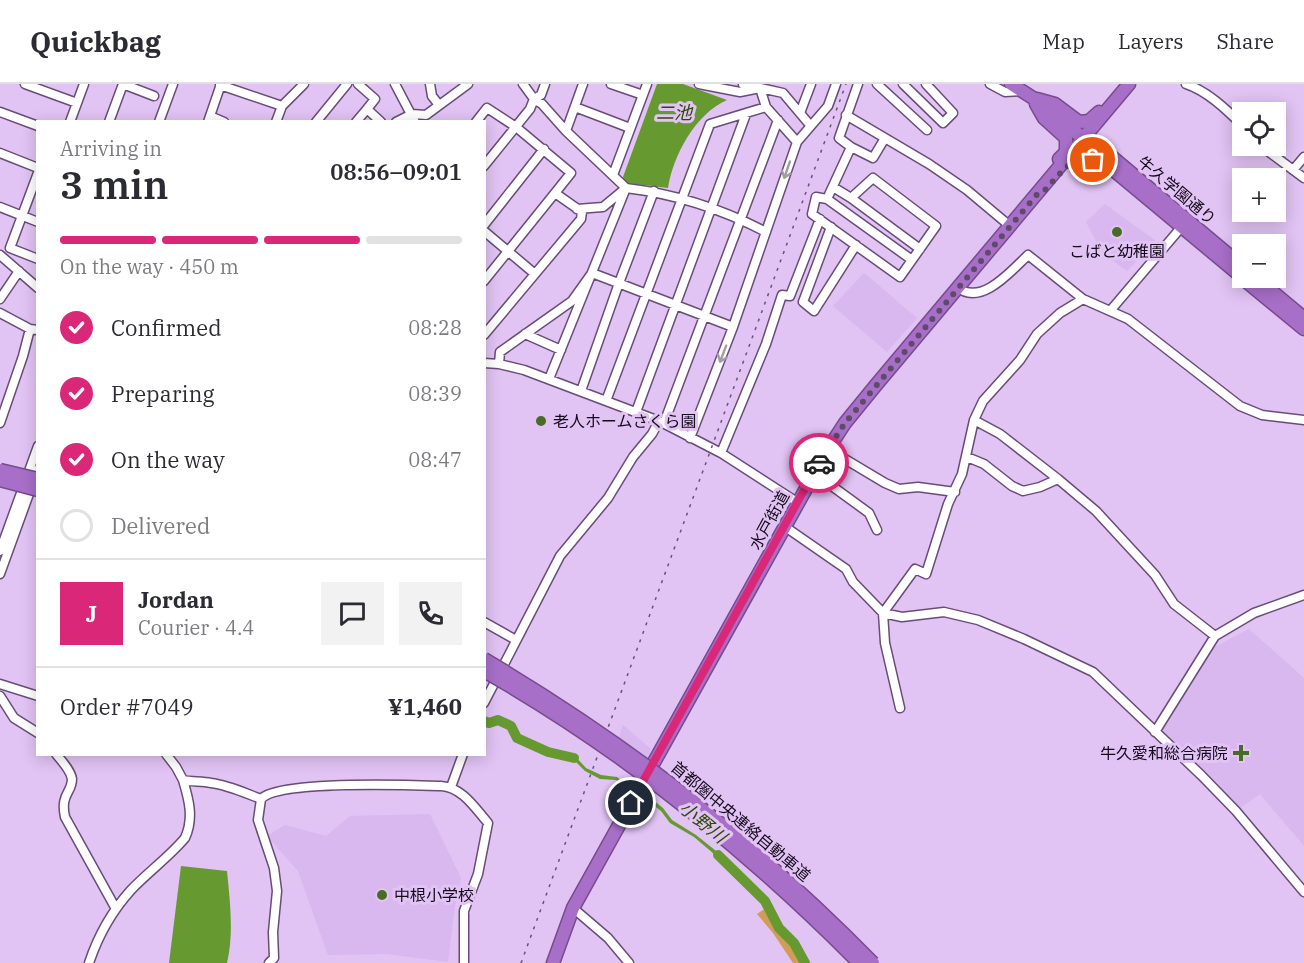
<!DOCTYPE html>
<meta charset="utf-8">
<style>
:root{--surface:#fff;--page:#f2f2f3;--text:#2b2b33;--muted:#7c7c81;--line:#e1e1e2;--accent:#db2777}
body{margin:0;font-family:"IBM Plex Serif","Noto Sans JP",serif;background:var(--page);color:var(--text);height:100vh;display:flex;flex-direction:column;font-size:22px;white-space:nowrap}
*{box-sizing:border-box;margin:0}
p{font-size:20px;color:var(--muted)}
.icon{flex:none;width:33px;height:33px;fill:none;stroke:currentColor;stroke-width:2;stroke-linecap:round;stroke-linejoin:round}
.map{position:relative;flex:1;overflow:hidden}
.drawer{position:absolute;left:36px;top:36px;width:450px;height:636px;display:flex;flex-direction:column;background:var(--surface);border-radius:0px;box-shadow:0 3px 15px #0003}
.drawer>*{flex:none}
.fabs{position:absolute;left:1232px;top:18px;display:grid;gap:12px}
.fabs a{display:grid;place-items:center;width:54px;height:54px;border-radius:0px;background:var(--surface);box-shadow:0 3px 15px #0003;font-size:30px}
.pin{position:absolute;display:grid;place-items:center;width:51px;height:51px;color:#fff;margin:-26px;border:3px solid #fff;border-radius:50%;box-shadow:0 2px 6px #0007}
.courier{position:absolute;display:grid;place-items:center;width:60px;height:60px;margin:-30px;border:4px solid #db2777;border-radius:50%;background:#fff;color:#222;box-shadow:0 2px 8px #0007}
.head em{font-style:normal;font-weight:600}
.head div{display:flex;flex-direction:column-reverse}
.head{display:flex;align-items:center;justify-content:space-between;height:102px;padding:0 24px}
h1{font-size:39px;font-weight:600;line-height:45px}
.bar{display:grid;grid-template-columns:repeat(4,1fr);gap:9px 6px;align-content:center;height:72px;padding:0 24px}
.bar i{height:8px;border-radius:4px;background:var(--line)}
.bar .current{background:var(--accent)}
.bar p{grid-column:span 4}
.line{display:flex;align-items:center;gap:15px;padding:0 24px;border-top:2px solid var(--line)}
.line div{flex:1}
.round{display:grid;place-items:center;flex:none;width:63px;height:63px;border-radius:0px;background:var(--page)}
ol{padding:0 24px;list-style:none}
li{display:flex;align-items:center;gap:18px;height:66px}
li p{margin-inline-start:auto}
li .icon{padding:6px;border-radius:50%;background:var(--accent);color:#fff;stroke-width:4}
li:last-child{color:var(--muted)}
li i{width:33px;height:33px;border:3px solid var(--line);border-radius:50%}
header{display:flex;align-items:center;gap:36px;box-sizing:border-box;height:84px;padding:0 30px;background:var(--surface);border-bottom:2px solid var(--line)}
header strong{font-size:28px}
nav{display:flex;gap:33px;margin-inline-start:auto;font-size:21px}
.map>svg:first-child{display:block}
</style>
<header>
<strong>Quickbag</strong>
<nav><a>Map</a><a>Layers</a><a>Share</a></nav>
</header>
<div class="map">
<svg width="1304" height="879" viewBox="0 0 1304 879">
<rect width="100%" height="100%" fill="#e1c3f4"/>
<path fill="#d9b7ef" d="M1105,120L1156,157L1127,187L1102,169L1086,138Z
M864,189L917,234L887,268L833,222Z
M1249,545L1304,594V762L1260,710L1236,727L1155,648L1205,568Z
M623,641L651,665L647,676L619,653Z
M430,730L461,794L454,828L448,878L387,870L328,871L298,787L267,752L285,741L326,752L350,732Z"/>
<path fill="#d09c58" d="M766,824L777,847L789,858L801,879H793L773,849L757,830Z"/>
<path fill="#669a31" d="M657,0H683L727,16C695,30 673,72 668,104L627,99L623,93Z
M561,669L575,672L586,684L601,691L617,693L623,698L631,699L663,724L672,736L696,751L730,778L727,781L694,753L670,739L661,727L629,702L622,701L616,696L600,695L585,687L574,676L560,672Z
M181,782L227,787C230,817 234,850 227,879H169Z"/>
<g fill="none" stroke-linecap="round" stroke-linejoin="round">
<path stroke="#669a31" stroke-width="10" d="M484,637L489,639L498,636L511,642L517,654L548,668L574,674
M718,771L765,817L779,844L794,859L805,879"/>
<g stroke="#674d77" stroke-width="11">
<path id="minor" d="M25,0L77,19
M123,0L154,12
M358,0L375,15L367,25L381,38
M395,0L415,38
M430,0L432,12L439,21
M523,0L534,15L542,20L566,47L626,104L549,295
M611,0L643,11
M699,0L740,8L760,4L766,23
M743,0L783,9L810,41
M877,0L927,46
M903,0L943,39L953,29L926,0
M990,0L1005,8L1021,7
M1186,0C1207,7 1226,25 1242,41
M220,1L282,22
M575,23L630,44
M0,28L38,42
M800,29L811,0
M846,31L929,80L967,106L1010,142
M210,32L224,38
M70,38L84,0
M109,38L123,0
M159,38L173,0
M208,38L221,0
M276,38L282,22L304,0
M316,38L347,0
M356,38L367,25
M396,38L412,30L426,31L468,0
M476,38L487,24L516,43L571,89L555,109L582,128L581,135L484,251
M566,47L583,0
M1261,62L1304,94
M851,63L873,74L885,54
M0,69L38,84
M484,82L530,25L534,15L541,11L545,0
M1293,86L1304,73
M38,89L10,164L38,175
M613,91L647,0
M833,103L851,114L920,165
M851,114L873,94L936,142L900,193L812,130L816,113L827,115L851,63L839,54L858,0
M827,115L912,176
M0,123L38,138
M577,125L603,123L626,104C676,110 722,125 766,148
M484,141L544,65
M831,143L803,218L814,227L856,161
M484,147L535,190
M0,171L38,204
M484,197L555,109
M957,203C981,223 1011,187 1028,171L1083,215L1128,235L1240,322L1262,331L1304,336
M0,215L19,187
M1110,227L1184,140
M0,229L30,245L38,246
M525,250L561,266
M484,279L499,280L524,286L659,337L721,369L797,418
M499,280L500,268L572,217L592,189L733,243
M581,307L619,199L654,107
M606,317L710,40L766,23L797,58
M636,328L746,30
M974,336L1000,350L1058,395
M0,339L23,272L30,245
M664,339L778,36
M690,354L733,243L797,58L828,22L836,0
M828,365L885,399L899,405L918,403L955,408
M721,369L766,260L782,211L790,212L820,135
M967,373L984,380L1012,402L1023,407L1040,403L1058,395L1096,427L1155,491L1174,520L1215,552
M814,389L869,429L877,446
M784,442L846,485L853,498L883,529L902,533L944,528L978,536L1024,555L1093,588L1201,691L1236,727L1304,808
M0,467L38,362
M0,490L38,385
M484,538L516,556
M0,600L38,612
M0,612L14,634L38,649
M484,619L560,472L608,414L633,373L652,350L659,337
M900,624L885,559L883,529L915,485L926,490L948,420L962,390L974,336L983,317L1020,276L1037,250L1060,229L1083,215
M1155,648L1215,552L1254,529L1304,511
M56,670C62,677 71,687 72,695C72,709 60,710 65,733L116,825
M166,670L176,683L183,696C192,698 202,697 211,699C228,701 245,709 261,715C278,696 411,701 441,702C462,703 475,724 488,739L478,790L464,827V879
M451,703L463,670
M261,715L258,736L274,784L277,807L273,848L274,874L269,879
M573,824L608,854L629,879
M89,879C98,852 112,827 131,806C148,788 169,773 185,754C194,734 189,716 183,696"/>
</g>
<g stroke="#754c8c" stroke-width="15">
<path id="highway" d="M1011,0L1033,14L1084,55L1093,57L1242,182
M1037,15L1055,20L1079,38L1089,37L1099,28
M1036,20L1044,34L1066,54V68L1059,75
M1084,55L1087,64L1242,193
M1242,194L1304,245
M1256,194L1304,234
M553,879L573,824L828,365L845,339L876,301L1129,0"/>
</g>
<use href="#minor" stroke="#fff" stroke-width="8"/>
<use href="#highway" stroke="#a86fc9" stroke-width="12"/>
<path stroke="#675472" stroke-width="1.5" stroke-dasharray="3 6" stroke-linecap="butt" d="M521,879L846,0"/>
<g stroke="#754c8c" stroke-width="15" stroke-linecap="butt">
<path id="highway-bridge" d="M0,386L38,395
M0,396L38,406
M484,575C631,662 754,758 873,879
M484,587C623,666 747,766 859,879"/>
</g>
<use href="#highway-bridge" stroke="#a86fc9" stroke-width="12"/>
</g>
<defs><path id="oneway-shaft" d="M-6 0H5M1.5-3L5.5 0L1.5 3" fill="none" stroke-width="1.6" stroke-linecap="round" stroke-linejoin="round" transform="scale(1.5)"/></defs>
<g stroke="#a29da4">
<use href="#oneway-shaft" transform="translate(787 86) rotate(109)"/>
<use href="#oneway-shaft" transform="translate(723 270) rotate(111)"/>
</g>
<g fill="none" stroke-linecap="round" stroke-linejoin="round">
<path stroke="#5d4b68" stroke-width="6" stroke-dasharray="0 10.8" d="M819,379L845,339L1039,108L1045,106C1057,94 1074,67 1093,76"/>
<path stroke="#db2777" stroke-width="8" d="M631,719L819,379"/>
</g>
<g fill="#486c25" stroke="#e1c3f4" stroke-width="2">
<circle cx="1117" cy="148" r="6"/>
<circle cx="541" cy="337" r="6"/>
<path d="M1238 660h6v6h6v6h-6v6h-6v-6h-6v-6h6z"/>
<circle cx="382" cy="811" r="6"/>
</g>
<g text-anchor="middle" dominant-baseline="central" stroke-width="6" stroke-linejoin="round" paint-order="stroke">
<g font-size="16" fill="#160b1c" stroke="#e1c3f4">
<text transform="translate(1177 106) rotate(40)">牛久学園通り</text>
<text transform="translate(769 436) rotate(-61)">水戸街道</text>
<text transform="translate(741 737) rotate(40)">首都圏中央連絡自動車道</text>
</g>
<g font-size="16" fill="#160b1c" stroke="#e1c3f4" text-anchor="start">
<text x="1117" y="167" text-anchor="middle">こばと幼稚園</text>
<text x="553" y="337">老人ホームさくら園</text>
<text x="1228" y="669" text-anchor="end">牛久愛和総合病院</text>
<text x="394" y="811">中根小学校</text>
</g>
<g font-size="18" font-style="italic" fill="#2b4c00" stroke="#e1c3f4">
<text x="674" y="28">二池</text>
<text transform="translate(703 738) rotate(39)">小野川</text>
</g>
</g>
</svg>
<div class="fabs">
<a><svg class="icon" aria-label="locate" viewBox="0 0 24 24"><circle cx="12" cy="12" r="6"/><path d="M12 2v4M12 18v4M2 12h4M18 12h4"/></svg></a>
<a>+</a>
<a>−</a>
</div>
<div class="pin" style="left:1093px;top:76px;background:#ea580c"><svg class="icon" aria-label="bag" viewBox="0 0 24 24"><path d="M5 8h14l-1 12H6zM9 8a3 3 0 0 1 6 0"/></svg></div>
<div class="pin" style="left:631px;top:719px;background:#1f2937"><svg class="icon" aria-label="home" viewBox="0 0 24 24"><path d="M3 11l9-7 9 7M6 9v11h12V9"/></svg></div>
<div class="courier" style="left:819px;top:379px"><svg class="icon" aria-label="car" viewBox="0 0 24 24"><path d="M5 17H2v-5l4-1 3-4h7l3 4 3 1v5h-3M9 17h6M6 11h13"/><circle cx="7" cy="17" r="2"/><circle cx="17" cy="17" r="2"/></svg></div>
<section class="drawer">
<div class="head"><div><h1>3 min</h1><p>Arriving in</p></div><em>08:56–09:01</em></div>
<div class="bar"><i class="current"></i><i class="current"></i><i class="current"></i><i></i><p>On the way · 450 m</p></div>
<ol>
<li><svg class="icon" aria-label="check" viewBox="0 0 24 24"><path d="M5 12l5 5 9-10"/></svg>Confirmed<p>08:28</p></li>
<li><svg class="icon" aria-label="check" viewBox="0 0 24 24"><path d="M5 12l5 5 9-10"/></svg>Preparing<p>08:39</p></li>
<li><svg class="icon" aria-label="check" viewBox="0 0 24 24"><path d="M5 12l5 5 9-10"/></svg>On the way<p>08:47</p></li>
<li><i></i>Delivered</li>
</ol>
<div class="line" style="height:108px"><b class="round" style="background:var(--accent);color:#fff">J</b><div><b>Jordan</b><p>Courier · 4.4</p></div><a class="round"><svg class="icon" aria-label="chat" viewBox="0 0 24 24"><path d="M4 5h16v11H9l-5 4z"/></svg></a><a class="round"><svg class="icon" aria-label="phone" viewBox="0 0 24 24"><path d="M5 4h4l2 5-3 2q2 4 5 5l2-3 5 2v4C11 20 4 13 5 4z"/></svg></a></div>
<div class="line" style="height:78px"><div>Order #7049</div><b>¥1,460</b></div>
</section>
</div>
